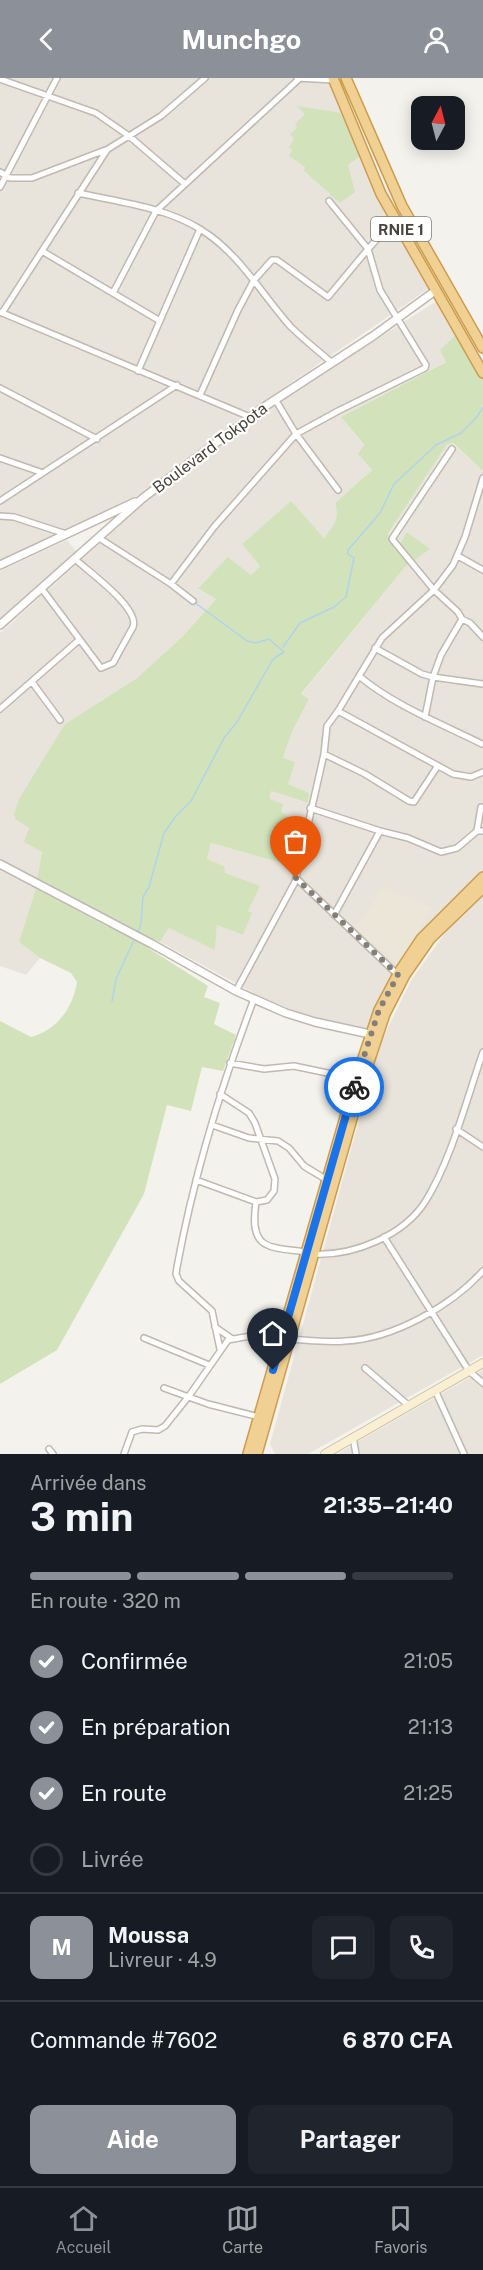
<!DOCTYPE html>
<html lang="fr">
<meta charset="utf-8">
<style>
:root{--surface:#171b24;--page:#20242c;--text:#f1f3f6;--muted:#9ea1a6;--line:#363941;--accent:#8c9099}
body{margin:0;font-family:"Public Sans",sans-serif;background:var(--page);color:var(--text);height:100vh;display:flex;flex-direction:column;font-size:22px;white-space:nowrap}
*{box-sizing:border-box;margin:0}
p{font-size:20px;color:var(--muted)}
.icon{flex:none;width:33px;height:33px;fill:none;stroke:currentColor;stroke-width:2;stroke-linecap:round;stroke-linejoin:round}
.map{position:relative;height:1376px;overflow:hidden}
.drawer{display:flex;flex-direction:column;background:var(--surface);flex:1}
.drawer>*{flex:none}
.needle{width:39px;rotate:7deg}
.controls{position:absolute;left:411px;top:18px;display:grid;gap:12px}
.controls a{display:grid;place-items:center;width:54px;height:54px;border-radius:12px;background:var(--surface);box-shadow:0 3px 15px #0003;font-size:30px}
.pin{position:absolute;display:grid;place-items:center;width:51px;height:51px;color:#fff;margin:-62px -26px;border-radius:50% 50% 50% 0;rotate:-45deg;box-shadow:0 0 6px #0007}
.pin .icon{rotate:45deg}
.courier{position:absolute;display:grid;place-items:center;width:60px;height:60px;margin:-30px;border:4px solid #1a73e8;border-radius:50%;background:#fff;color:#222;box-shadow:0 2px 8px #0007}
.overview em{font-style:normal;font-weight:700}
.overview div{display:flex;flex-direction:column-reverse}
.overview{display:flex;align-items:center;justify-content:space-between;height:102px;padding:0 30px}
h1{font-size:39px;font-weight:700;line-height:45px}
.bar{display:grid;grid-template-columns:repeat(4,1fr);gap:9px 6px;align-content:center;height:72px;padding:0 30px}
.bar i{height:8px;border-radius:4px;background:var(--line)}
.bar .current{background:var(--accent)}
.bar p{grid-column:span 4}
.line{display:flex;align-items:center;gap:15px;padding:0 30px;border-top:2px solid var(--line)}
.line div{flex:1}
.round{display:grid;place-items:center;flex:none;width:63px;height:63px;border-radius:12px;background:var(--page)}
ol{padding:0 30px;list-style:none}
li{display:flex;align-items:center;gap:18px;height:66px}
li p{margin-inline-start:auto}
li .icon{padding:6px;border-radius:50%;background:var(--accent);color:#fff;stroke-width:4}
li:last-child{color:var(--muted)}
li i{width:33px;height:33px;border:3px solid var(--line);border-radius:50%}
.action{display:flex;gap:12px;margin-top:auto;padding:12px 30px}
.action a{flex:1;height:69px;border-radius:12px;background:var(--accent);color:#fff;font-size:24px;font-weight:700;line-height:69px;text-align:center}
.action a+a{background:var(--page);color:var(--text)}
header{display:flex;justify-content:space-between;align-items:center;height:78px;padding:0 30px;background:var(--accent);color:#fff;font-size:27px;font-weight:700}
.dock{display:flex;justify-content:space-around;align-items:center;height:84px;border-top:2px solid var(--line);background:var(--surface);font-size:16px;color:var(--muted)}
.dock a{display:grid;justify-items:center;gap:3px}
.dock .current{color:var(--accent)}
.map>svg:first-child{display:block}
</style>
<header><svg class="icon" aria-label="back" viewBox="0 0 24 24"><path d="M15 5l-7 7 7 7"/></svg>Munchgo<svg class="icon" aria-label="person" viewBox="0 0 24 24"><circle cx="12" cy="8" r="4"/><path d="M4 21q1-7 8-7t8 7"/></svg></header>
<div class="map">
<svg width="483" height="1376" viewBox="0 0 483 1376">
<rect width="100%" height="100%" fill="#f4f2ed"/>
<path fill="#e8e4db" d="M0,0H332L372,97L434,207L237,342L141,416L0,482Z
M443,219L460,253L447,283L341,339L364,368L372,392L335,425L338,435L336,445L324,460L291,424L243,465L261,487L251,497L228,480L198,509L216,521L182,559L137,600L65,646L16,742L29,750L42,773L37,801L0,783V555L146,424L275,326Z
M447,365H452L483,393V794L447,829L370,953L305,937L259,918L160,864L169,850L215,871L217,846L243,857L247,833L224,795V788L207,781L211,765L285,786L281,764L283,726L270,722L271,713L307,725L288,706L283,680L292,654L309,621L301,617L405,489L429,471L407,454L396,473L388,457Z
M67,462L77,474L0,544V493Z
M0,790L36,810L19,864L40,880L26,897L0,888Z
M483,817V1277L308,1376H275L270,1366L380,966L412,901L453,844Z
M483,1292V1376H338L359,1363Z"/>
<path fill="#ece6d8" d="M382,809L432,830L398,887L354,849L367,835Z"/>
<path fill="#d2e3bb" d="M297,28L342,35L363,76L348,87L355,114L340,125L304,93L305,89L289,78L292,72L289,69L294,61L290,56L297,50L295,46L305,36Z
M460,253L483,290V393L453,365L447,366L388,456L396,472L407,454L430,471L405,489L301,616L309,621L292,654L283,680L295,684L288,706L309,715L308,725L271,713L270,721L283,726L282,734L290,740L281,763L292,770L285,786L211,765L207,781L224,788L225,795L260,808L248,833L252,835L243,857L217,847L215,872L169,850L160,864L153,861L148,870L208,908L204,919L220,925L214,946L236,957L223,993L202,989L191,1033L167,1027L144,1116L57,1272L0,1306V943L31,959C57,952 73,930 77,904L71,895L40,880L19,864L36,810L108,849L113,842L37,801L42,774L24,764L29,750L16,742L14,736L19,721L65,646L137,600L182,559L216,521L198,510L228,479L251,497L260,488L242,466L291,423L324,460C334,447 340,441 335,425L372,392L358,376L364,367L341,339L446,284L440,272Z"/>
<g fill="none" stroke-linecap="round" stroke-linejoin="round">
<path stroke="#b1d3e9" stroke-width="1.5" d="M283,569L300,545L334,529L346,519L354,480L348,476V472L380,435L394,406L436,367L461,355L477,339L483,329
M137,856L141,846L143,819L149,809L164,755L176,738L191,723L224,660L237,644L273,581L284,574L269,561L256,565L247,563L194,524
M112,923L116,901L135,860"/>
<g stroke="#bfb9b0" stroke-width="8">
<path id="minor" d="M297,0L334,2
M0,1L96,35L129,58L185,106
M0,94L10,100H32L108,71L161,38L205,0
M0,109L57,0
M78,115C118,124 165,129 200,151C238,174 261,215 290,248C303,261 317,272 331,284
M42,173L160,243
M113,215L156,133L299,1
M0,234L250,339
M2,235L107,72
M138,293L200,151
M0,310L97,361
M200,317L238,232L254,202L272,182H277L328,219L368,171L388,149
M275,321L296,356L338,412
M0,380L43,395
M0,423L177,307
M0,438L14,439L66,456
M99,460L171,506L193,523
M458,478L483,492
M171,506L214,449L296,356L338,333L425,290L426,287L380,212L368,171L329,123
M42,511L101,590L113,585L133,549C140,530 89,494 75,481
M462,541L470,545L483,559
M375,570L422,596L433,599L483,606
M359,598C395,628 440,645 482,666
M32,604L60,642
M0,631L79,562
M338,633L453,696L471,699L483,694
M425,639L433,599L441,577L462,541L458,534L434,512L392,461L452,371
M324,676L365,696L409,723L414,724L437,689
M310,730L380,753L408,760L441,774L457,770L477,753H483
M477,753L481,729
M296,800L398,897
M334,837L380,753
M236,913L295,804L324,676L327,648L338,633L382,560L434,512L453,487L465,459L483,400
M230,985L264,991L294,988L356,1001
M212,1047L249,1060L278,1063L289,1070L304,1088L327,1102
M456,1051L483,1069
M196,1102L256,1124L267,1122L274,1113L275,1101L255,1045L249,1035L220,1016
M256,1124C249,1172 267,1169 307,1174
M384,1159L469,1293L483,1305
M314,1176C353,1178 403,1158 425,1124C451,1083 467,1020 483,974
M215,1249L231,1260
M144,1260L209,1287
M289,1261C307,1262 327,1265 345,1263C393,1261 451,1228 483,1193
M220,1271L212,1233L179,1203L176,1196L177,1189C194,1097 221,1008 254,921
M365,1290L408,1327
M164,1310L208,1326L259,1339
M435,1312L464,1376
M353,1359L356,1376
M49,1371L53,1376
M124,1376L132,1354L142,1351L158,1352L165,1348L189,1318L228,1262L284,1252"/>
</g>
<g stroke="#bfb9b0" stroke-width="10">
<path id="tertiary" d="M0,487L135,424
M0,547L143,420L261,331L373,258L435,213
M0,786L152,866L236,913L286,935L315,944L370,956"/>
</g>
<g stroke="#cec2a2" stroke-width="10">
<path id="secondary" d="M325,1376L483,1285"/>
</g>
<g stroke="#cc9c4f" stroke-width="12">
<path id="trunk" d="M333,0L381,116L483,295
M346,0L402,128L483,270
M248,1376L356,1001L379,932L399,894L421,861L483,799
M257,1376L363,1002L385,936L405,897L430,861L483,810"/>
</g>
<use href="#minor" stroke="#fff" stroke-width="5"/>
<use href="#tertiary" stroke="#fff" stroke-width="7"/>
<use href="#secondary" stroke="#f9efd2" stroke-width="8"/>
<use href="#trunk" stroke="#f0d193" stroke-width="9"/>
</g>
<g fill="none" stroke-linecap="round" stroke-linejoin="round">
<path stroke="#848079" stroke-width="6" stroke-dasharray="0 10.8" d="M296,800L398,897L379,932L354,1009"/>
<path stroke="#1a73e8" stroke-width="8" d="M273,1292L354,1009"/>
</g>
<g text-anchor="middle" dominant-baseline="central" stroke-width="4.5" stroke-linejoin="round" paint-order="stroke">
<rect fill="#fff" stroke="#7f7b76" stroke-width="1.5" x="371" y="139" width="60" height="24" rx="4.5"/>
<g font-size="15" font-weight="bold" fill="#48433b">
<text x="401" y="151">RNIE 1</text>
</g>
<g font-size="16" fill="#48433b" stroke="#fff">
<text transform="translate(210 370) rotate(-37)">Boulevard Tokpota</text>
</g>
</g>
</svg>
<div class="controls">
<a><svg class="needle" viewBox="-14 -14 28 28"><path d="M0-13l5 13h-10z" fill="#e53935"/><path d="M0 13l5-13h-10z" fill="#9ea1a6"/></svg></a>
</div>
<div class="pin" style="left:296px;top:800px;background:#ea580c"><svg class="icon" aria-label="bag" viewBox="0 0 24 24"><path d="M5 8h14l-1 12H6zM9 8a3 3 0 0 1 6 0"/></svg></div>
<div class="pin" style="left:273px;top:1292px;background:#1f2937"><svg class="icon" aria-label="home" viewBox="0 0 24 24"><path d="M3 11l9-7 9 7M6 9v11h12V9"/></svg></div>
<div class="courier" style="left:354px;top:1009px"><svg class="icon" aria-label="bike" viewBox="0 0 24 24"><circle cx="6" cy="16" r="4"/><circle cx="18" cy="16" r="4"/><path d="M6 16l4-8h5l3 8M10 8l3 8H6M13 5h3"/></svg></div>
</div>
<section class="drawer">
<div class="overview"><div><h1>3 min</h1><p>Arrivée dans</p></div><em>21:35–21:40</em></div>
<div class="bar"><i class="current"></i><i class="current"></i><i class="current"></i><i></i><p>En route · 320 m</p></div>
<ol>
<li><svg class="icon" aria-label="check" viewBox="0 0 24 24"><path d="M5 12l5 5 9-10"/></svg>Confirmée<p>21:05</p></li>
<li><svg class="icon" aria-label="check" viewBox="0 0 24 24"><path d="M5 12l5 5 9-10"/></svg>En préparation<p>21:13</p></li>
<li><svg class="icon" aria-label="check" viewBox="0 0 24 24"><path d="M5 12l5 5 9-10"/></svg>En route<p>21:25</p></li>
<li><i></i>Livrée</li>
</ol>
<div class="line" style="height:108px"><b class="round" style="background:var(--accent);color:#fff">M</b><div><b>Moussa</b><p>Livreur · 4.9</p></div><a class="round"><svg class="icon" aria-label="chat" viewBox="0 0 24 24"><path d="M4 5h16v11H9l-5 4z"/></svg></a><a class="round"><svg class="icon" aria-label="phone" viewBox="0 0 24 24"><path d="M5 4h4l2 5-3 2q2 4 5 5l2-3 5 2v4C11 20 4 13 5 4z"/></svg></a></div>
<div class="line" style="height:78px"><div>Commande #7602</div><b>6 870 CFA</b></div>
<div class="action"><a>Aide</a><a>Partager</a></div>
</section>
<nav class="dock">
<a class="current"><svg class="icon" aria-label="home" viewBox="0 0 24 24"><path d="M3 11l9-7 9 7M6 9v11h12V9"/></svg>Accueil</a>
<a><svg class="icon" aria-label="map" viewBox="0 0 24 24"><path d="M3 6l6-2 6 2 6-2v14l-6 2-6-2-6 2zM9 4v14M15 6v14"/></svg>Carte</a>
<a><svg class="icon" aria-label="saved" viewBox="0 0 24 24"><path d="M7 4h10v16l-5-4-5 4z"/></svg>Favoris</a>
</nav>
